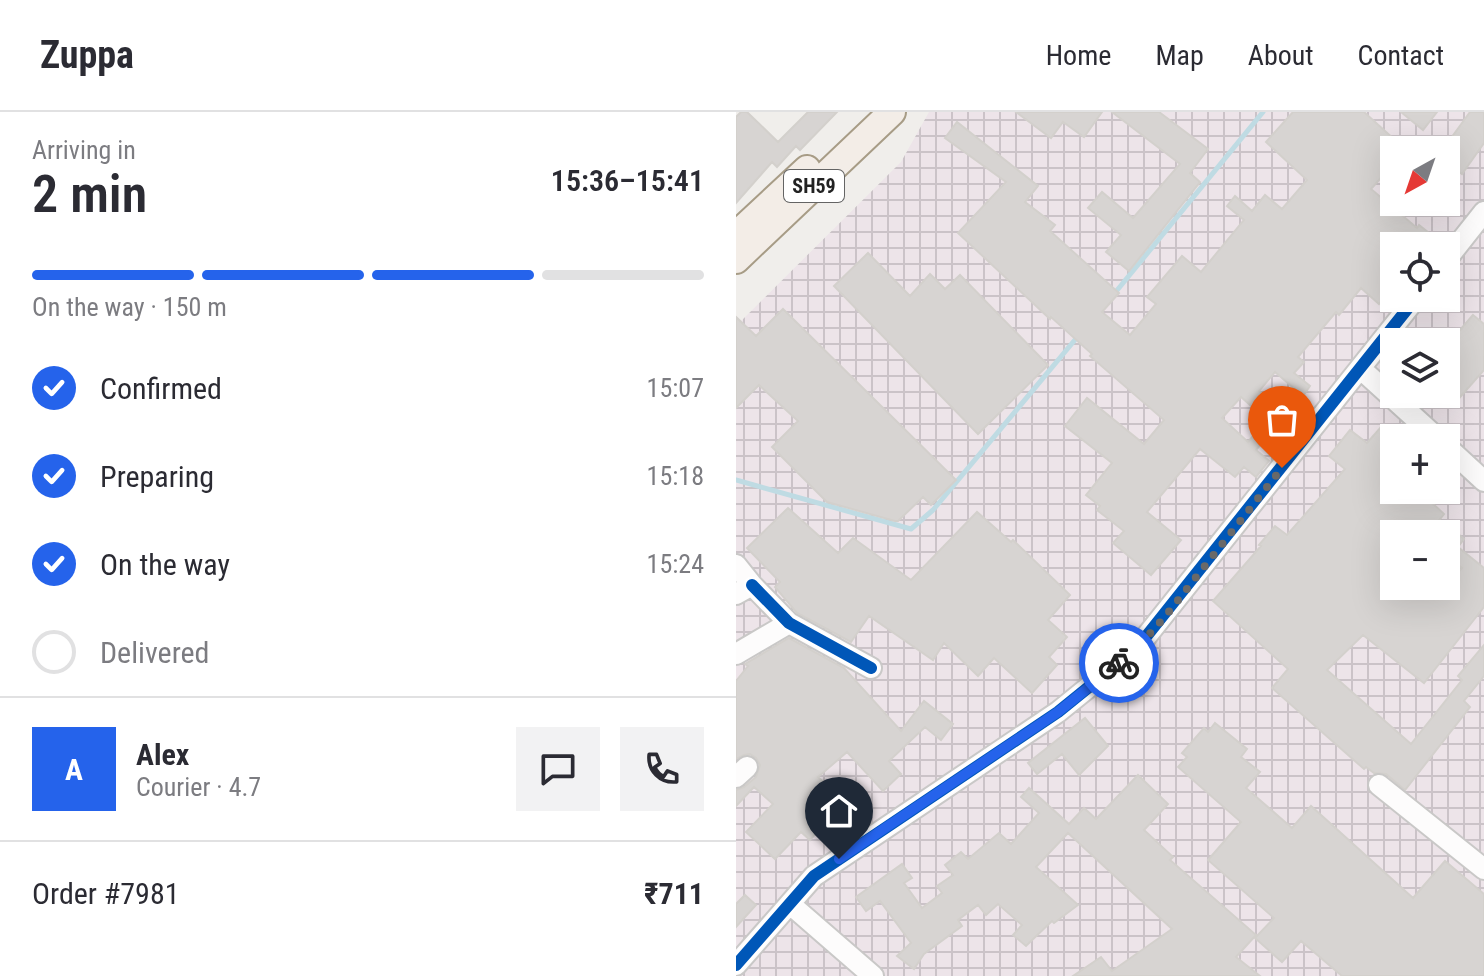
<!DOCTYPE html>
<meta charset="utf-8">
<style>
:root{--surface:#fff;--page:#f2f2f3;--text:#2b2b33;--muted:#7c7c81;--line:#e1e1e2;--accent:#2563eb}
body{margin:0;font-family:"Roboto Condensed",sans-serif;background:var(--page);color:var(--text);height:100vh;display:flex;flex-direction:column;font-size:30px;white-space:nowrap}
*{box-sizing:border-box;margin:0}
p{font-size:26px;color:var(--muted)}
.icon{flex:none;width:44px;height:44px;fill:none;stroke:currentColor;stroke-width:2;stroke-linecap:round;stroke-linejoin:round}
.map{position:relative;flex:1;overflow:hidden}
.side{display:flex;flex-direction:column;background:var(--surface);width:736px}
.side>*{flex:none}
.needle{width:52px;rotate:220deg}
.buttons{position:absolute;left:644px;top:24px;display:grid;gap:16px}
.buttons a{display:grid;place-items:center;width:80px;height:80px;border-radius:0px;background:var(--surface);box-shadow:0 8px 32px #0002;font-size:40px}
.pin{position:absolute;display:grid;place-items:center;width:68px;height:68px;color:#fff;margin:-82px -34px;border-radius:50% 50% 50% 0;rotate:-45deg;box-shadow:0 0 8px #0007}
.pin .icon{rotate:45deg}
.courier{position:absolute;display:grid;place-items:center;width:80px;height:80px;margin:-40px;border:6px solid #2563eb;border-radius:50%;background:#fff;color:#222;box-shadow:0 2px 10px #0007}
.overview em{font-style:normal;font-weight:600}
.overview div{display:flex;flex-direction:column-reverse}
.overview{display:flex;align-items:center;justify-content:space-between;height:136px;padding:0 32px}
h1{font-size:52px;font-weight:600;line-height:60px}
.bar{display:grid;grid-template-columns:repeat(4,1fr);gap:12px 8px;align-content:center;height:96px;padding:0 32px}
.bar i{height:10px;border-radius:6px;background:var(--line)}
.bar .on{background:var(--accent)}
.bar p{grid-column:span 4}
.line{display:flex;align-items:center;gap:20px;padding:0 32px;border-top:2px solid var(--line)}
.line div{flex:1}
.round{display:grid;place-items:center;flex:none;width:84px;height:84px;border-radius:0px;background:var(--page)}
ol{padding:0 32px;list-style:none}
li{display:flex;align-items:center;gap:24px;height:88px}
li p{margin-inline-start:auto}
li .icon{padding:8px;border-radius:50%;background:var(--accent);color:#fff;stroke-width:4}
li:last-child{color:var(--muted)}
li i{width:44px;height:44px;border:4px solid var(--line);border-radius:50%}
header{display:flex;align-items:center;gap:48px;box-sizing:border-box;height:112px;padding:0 40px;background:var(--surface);border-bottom:2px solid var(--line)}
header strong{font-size:38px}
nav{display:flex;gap:44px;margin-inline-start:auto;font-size:28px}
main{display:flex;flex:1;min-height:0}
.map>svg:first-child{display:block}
</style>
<header>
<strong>Zuppa</strong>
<nav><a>Home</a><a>Map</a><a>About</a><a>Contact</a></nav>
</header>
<main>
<section class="side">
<div class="overview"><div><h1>2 min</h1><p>Arriving in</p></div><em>15:36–15:41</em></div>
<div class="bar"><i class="on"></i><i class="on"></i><i class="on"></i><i></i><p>On the way · 150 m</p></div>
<ol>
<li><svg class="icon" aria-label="check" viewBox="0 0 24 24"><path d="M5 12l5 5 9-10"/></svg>Confirmed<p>15:07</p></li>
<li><svg class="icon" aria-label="check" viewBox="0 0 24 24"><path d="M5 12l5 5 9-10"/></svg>Preparing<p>15:18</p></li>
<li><svg class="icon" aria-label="check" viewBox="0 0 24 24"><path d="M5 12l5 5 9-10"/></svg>On the way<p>15:24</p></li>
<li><i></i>Delivered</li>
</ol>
<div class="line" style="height:144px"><b class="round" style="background:var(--accent);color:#fff">A</b><div><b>Alex</b><p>Courier · 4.7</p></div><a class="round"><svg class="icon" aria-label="chat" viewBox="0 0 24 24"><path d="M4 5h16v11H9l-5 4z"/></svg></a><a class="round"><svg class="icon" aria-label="phone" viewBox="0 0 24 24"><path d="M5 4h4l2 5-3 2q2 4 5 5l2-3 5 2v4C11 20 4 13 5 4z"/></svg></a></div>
<div class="line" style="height:104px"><div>Order #7981</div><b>₹711</b></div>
</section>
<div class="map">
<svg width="748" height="864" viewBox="0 0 748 864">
<defs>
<pattern id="industrial-grid" width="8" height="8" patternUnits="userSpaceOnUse" patternTransform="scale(2)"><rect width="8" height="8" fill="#ede4e9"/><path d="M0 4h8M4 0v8" fill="none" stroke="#cbc3c8"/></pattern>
</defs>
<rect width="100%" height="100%" fill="#f0eeeb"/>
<path fill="url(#industrial-grid)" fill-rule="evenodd" d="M193,0H748V864H0V214L165,50ZM658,38H710V90H658ZM658,134H710V186H658ZM658,230H710V282H658ZM658,326H710V378H658ZM658,422H710V474H658Z"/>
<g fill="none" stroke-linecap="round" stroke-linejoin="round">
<path stroke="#bfdbe3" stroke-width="5" d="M378,182L527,0
M0,368L175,417L197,398L343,223"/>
</g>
<path fill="#d7d4d2" stroke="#d3d0cc" stroke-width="2" d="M5,0H11L42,30L72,0H101L64,38L60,34L41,55L36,50L0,91V5Z
M280,0H366L348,25L327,10L315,26Z
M376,0H423L472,37L454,61L464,70L393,159L370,140L385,123L352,96L366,80L397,106L444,52Z
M557,0H628L670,38H658V51L635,77L681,116L683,113L693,121L683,134H658V175L643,192L625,176L603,203L600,200L562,245L568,250L558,261L574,274L567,284L539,260L523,279L533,287L522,300L505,285L486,306L512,330L522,318L530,326L520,338L533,349L520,365L508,355L499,365L464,337L411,400L445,428L415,463L377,431L388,419L361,398L364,394L350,383L376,351L329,314L351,286L408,332L428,308L354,244L356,242L315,205L314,207L222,121L270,70L209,26L221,10L302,74L289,90L319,113L314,119L383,181L366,200L394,223L420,192L411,185L446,144L465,160L508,108L491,94L499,84L516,99L529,83L546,97L571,68L530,30Z
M665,0H701L687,18Z
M734,0H748V31L726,62L710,50V33Z
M132,141L174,184L194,162L209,177L224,163L312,253L242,322L98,174Z
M47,197L220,368L195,393L187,385L162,409H159L91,390L36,335L62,309L23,273L0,296V205L20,224Z
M737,203L748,212V258L718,292L710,285V234Z
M646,314L658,325V378H682L708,402L692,422H658V474H711L726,456L713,446L710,450V412L728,427L722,435L748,456V495L688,571L627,523L591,558L675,632L726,568L722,564L748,533V564L728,589L734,595L669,678L650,662L638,661L630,655L628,657L536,576L552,557L477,489L525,434L523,433L539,414L551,423L609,357L593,344L614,318L631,331Z
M52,396L102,441L117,426L175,468L241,400L275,430L277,428L334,483L312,508L331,525L313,545L321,553L296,581L258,546L242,564L208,531L197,548L133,504L115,530L61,501L39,475L44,470L11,436Z
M53,526L108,556L165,619L188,589L217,612L205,628L189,615L153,649L165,662L147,679L111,640L82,665L92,674L71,696L89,711L74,728L65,720L39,747L10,720L37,692L18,675L0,694V678L8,675L20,665L24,653L20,646L14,642L8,643L0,647V569L12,554L9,552Z
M349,606L372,634L343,663L326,642L301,662L292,651Z
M479,611L511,637L505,645L524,660L510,676L556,716L575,694L677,786L709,749L748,782V864H606L565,829L546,850L519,826L538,806L472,748L505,710L442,655L451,645L446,641L468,616L472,620Z
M402,663L432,692L408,718L437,745L434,748L520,823L500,845L524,864H337L365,845L376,859L436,817L332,721L300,755L342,793L318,811L316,809L290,834L277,823L286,813L262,792L250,803L242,793L222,808L226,814L188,842L178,857L161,844L175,831L144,789L130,799L120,785L166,752L176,766L168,771L186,796L206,781L201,774L217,763L209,753L225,740L232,747L263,721L275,732L303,701L285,685L293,676L333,712L348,696L360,707Z
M9,783L20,793L0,815V792Z"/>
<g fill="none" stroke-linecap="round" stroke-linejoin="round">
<g stroke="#c9c8c7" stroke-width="24">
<path id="minor" d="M710,148L748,100
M625,257L701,326
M710,334L748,369
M0,453L16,473L0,482
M16,473L53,511L135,556
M0,542L53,511
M0,665L11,655
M643,673L748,757
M54,792L137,864
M0,853L78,764L322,600L401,536L680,186"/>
</g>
<g stroke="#a79c86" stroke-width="30">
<path id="major" d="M0,123L71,57
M0,148L156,0"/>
</g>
<use href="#minor" stroke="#fdfcfc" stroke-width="20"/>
<use href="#major" stroke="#f3ede7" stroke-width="26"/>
<g stroke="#fff" stroke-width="17">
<path id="cycleway" d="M16,473L53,511L135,556
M0,853L78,764L322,600L401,536L680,186"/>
</g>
<use href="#cycleway" stroke="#0057b8" stroke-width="12"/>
</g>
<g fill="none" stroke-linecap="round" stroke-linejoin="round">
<path stroke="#6a6968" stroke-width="8" stroke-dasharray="0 14.4" d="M383,551L401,536L428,506L546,356"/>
<path stroke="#2563eb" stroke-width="10" d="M103,747L322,600L383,551"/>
</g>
<g text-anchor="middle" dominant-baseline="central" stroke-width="7" stroke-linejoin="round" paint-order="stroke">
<rect fill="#fff" stroke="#646464" stroke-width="2" x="48" y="58" width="60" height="32" rx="6"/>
<g font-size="20" font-weight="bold" fill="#222">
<text x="78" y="74">SH59</text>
</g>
</g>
</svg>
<div class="buttons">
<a><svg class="needle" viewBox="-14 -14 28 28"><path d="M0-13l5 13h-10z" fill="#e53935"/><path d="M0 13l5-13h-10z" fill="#7c7c81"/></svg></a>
<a><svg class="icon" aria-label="locate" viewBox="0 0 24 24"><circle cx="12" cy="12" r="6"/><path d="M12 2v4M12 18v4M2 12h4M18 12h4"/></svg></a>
<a><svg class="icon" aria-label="layers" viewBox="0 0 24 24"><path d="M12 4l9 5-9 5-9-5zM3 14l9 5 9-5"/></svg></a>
<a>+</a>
<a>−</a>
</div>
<div class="pin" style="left:546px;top:356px;background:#ea580c"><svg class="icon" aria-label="bag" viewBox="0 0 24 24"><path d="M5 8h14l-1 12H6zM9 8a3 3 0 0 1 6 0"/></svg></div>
<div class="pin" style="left:103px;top:747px;background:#1f2937"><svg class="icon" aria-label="home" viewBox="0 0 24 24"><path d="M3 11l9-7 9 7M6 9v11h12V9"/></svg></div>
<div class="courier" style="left:383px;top:551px"><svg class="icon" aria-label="bike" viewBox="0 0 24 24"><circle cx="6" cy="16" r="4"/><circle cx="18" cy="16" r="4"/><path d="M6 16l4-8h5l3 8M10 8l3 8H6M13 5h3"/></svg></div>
</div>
</main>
